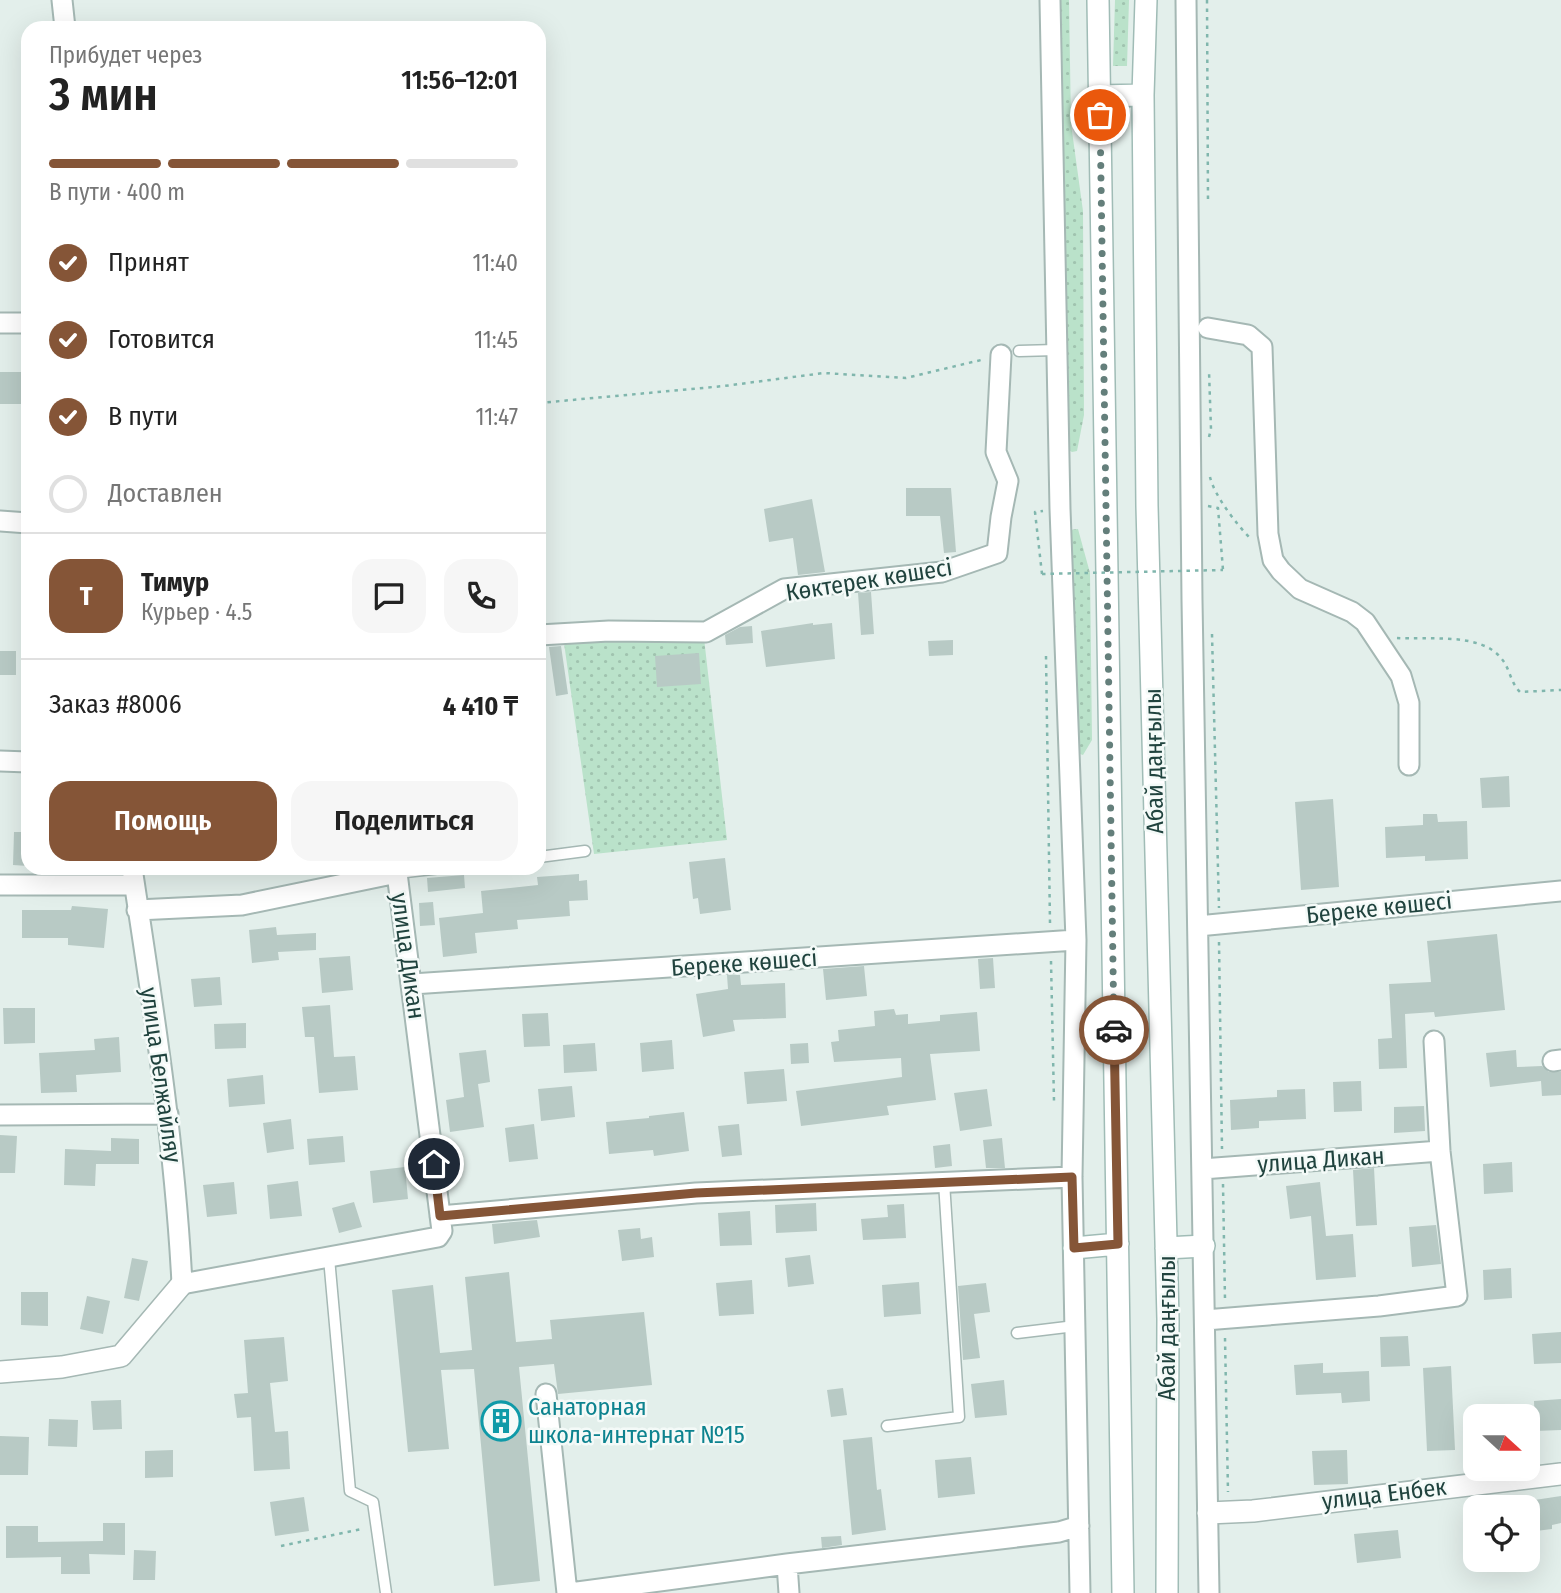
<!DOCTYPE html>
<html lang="ru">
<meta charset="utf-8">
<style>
:root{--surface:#fff;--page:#f6f6f6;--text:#222;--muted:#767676;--line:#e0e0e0;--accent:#855537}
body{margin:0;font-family:"Fira Sans Condensed",sans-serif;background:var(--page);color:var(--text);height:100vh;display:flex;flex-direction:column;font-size:26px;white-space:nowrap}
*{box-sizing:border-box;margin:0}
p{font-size:23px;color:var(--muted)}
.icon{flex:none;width:38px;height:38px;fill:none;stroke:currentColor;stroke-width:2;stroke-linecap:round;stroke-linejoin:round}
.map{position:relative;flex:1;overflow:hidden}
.drawer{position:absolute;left:21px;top:21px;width:525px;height:854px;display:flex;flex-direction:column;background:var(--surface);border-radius:21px;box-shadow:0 7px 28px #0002}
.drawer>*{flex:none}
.needle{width:46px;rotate:111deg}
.tools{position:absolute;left:1463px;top:1404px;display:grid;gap:14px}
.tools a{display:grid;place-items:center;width:77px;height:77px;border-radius:14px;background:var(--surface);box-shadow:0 7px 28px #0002;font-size:35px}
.pin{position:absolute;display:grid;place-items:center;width:60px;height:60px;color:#fff;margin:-30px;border:4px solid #fff;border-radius:50%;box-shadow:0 2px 7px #0007}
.courier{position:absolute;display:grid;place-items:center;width:70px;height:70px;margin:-35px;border:5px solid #855537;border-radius:50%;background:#fff;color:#222;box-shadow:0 2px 9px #0007}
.summary em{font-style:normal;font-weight:600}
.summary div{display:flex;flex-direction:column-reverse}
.summary{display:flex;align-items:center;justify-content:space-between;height:119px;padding:0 28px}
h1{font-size:46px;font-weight:600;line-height:52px}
.bar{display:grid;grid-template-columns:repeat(4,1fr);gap:10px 7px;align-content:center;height:84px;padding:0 28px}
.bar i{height:9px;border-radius:5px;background:var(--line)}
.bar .active{background:var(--accent)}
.bar p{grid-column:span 4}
.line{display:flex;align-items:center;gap:18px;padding:0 28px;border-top:2px solid var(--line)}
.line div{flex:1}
.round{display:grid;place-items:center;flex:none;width:74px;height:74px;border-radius:21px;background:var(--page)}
ol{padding:0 28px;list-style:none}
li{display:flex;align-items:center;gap:21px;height:77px}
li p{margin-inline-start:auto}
li .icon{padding:7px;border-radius:50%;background:var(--accent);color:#fff;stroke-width:4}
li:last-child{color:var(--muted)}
li i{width:38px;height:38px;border:4px solid var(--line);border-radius:50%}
.primary-button{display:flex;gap:14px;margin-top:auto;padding:14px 28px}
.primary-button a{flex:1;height:80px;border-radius:21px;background:var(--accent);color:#fff;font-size:28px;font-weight:600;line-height:80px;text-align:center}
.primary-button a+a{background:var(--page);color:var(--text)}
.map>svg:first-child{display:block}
</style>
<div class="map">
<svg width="1561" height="1593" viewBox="0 0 1561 1593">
<defs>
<pattern id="grass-dots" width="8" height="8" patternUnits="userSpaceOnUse" patternTransform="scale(1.75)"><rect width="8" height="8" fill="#bae2ca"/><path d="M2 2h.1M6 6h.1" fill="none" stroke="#a0c3af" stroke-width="1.8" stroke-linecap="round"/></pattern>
</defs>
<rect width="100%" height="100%" fill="#e3efeb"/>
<path fill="url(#grass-dots)" d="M1059,0H1069L1071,124L1083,211L1084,415L1077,451L1072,452L1067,449Z
M1115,0H1129L1127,66H1113Z
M1078,529L1090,573L1092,740L1083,755L1077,753L1069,530Z
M563,636L704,638L727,840L594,854Z"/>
<path fill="#b8cac5" d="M0,372H28V404H0Z
M906,488H951L956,552L944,553L940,516H906Z
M812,499L825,572L798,575L793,538L769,542L764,509Z
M871,592L874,634L861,635L858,593Z
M813,623V625L832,623L835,659L766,667L761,631Z
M752,626L753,643L726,645L725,635L740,627Z
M953,640V655L929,656L928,641Z
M561,646L568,694L556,696L549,647Z
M0,651H16V675H0Z
M699,653L701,684L657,687L655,656Z
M1509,776L1510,807L1482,808L1480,778Z
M1333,799L1339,887L1301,890L1295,802Z
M1423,814H1437L1438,822L1467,821L1468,859L1425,861V856L1386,858L1385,827L1423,825Z
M14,832H28V866L13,865Z
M725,858L731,910L700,914L698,898L693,899L689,862Z
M579,874V881L587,880L588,900L569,901L570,916L517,920L518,929L475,933L477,953L443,957L439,918L483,913L481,891L538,885L537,877Z
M464,875L465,888L428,892L427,878Z
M433,902L435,925L420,926L419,903Z
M72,906L108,909L104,948L68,945V938H22V910H71Z
M276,927L277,935L316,933V950L278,952L279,960L252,963L249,930Z
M1497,934L1505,1010L1435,1017L1434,1012L1405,1014L1407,1068L1379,1069L1378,1039L1392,1038L1389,984L1431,982L1427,941Z
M350,956L353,990L322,993L319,958Z
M993,958L995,988L980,989L978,959Z
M864,966L867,996L826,1000L823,969Z
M727,975H740L741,985L785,983L786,1018L733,1020L735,1031L703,1037L696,994L728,989Z
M220,977L222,1005L194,1007L191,979Z
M330,1005L334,1057L355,1056L358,1090L319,1093L314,1037H305L302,1007Z
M3,1008H35V1043L4,1044Z
M894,1009L896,1015L908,1014V1024L940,1021V1015L977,1012L980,1051L930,1054L936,1100L887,1106L889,1115L801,1126L796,1091L902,1077L901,1058L834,1062L831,1042L839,1041L838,1030L875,1026L874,1011Z
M548,1013L550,1046L524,1047L522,1014Z
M246,1023V1048L215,1049L214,1024Z
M119,1037L121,1072L76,1075L77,1092L41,1093L39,1053L95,1050L94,1039Z
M672,1040L674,1069L642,1072L640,1043Z
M595,1043L597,1071L564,1073L563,1045Z
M808,1043L809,1063L791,1064L790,1044Z
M486,1050L490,1082L478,1084L484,1127L450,1132L446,1100L464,1097L459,1053Z
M1516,1050L1517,1067L1542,1066L1549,1072H1561V1095L1542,1096L1541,1081L1490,1087L1486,1053Z
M784,1069L787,1101L747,1104L744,1072Z
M263,1075L265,1104L229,1107L227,1079Z
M1361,1081L1362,1111L1334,1112L1333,1082Z
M572,1086L575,1117L541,1121L538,1089Z
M987,1089L992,1126L960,1131L954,1093Z
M1305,1089L1306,1119L1259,1121V1128L1231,1130L1230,1100L1277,1097V1090Z
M1424,1106L1425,1131L1394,1133V1107Z
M684,1112L689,1151L654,1156L653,1150L609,1154L606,1122L649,1118V1116Z
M291,1119L294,1149L267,1153L263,1123Z
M534,1124L538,1159L509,1162L505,1128Z
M739,1124L742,1155L722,1157L718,1126Z
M0,1135L17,1136L15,1173H0Z
M343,1136L345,1162L309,1165L307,1139Z
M111,1138L139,1139V1164H96L95,1186L64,1185L65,1149L111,1151Z
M1002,1138L1005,1168H986L983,1140Z
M950,1144L952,1166L935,1168L933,1146Z
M1512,1162L1513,1192L1484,1194L1483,1164Z
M405,1167L408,1199L373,1203L370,1171Z
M1374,1168L1377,1225L1356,1226L1353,1170Z
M298,1181L302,1216L270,1219L267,1185Z
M234,1182L237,1214L207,1217L203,1185Z
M1320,1182L1326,1236L1353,1234L1356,1277L1316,1280L1311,1216L1290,1219L1286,1186Z
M354,1202L362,1227L339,1233L332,1208Z
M816,1203L817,1231L776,1233L775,1205Z
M904,1204L906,1238L863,1240L861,1219L888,1217L887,1205Z
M750,1211L752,1245L720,1246L718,1213Z
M537,1220L540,1237L494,1244L492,1224Z
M1436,1225L1441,1264L1412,1267L1409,1227Z
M640,1228L641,1239L652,1237L654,1257L622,1261L618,1230Z
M810,1255L814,1284L788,1287L785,1258Z
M132,1258L148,1261L139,1301L124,1298Z
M1511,1268L1512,1298L1484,1300L1483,1270Z
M509,1272L516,1342L552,1339L550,1320L644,1312L652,1385L558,1394L554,1364L519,1367L540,1581L494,1586L474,1369L441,1370L449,1449L408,1452L392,1290L433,1285L440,1353L472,1350L465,1277Z
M752,1280L754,1314L719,1316L716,1283Z
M919,1282L921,1314L884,1317L882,1285Z
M986,1283L990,1312L974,1314L980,1358L963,1360L958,1286Z
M21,1292H48V1326L21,1325Z
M87,1296L110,1301L103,1334L80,1329Z
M1561,1332V1363L1534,1364L1532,1334Z
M1408,1336L1410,1366L1381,1367L1380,1337Z
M284,1337L288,1381L270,1383L275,1432L288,1431L290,1469L254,1471L251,1417L237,1418L234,1394L248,1393L244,1340Z
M1323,1363V1373L1369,1371L1370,1401L1342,1403L1341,1393L1296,1395L1294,1365Z
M1451,1366L1455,1450L1427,1451L1423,1368Z
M1004,1380L1007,1415L975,1418L971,1384Z
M843,1388L847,1415L831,1417L827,1390Z
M1561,1399V1430L1535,1431L1534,1401Z
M121,1400L122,1429L93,1430L91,1401Z
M49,1419L78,1420L77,1447L48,1446Z
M0,1436L29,1437L28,1475H0Z
M872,1437L877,1490L881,1489L886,1530L852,1535L843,1440Z
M173,1450V1477L145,1478V1451Z
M1347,1450L1348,1484L1314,1485L1312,1451Z
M971,1457L975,1494L938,1498L935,1460Z
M1561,1496V1523L1552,1525V1529L1528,1532V1501Z
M304,1497L309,1531L275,1536L270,1502Z
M103,1523H125V1555L89,1554L90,1574H61V1557L6,1558V1526H38V1542L103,1541Z
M1398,1530L1401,1558L1357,1563L1354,1534Z
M841,1536L842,1545L822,1548L821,1537Z
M134,1550L156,1551L155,1580H133Z"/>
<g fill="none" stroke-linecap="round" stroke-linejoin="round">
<g stroke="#a5b8b4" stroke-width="13">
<path id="service" d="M1019,351L1056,350
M539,857L585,851
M397,873L441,868
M329,1258L350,1491L373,1502L386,1593
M1017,1333L1075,1326
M887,1426L959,1417L944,1182"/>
</g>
<g stroke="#a5b8b4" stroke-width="23">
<path id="minor" d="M62,0L65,28
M1050,0L1060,509L1076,940L1072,1177L1080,1593
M1186,0L1192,600L1209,1593
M0,323H28
M1208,328L1248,335L1262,347L1268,534L1273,560L1281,571L1300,589L1352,612L1365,622L1401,676L1409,703V765
M0,521L28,523
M539,635L609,631L706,632L784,589L942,572L997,553L1001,517L1008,481L996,452L1001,355
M0,761L28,762
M132,868C153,1006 175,1144 182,1284L438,1237L442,1231L397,873L242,905L137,910
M0,885H134
M1198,926L1561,891
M412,984L1076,940
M1553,1061L1561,1060
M0,1115L168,1114
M1202,1169L1440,1151
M440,1216L696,1193L1072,1177
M1205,1320L1379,1306L1457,1296L1440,1151L1434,1041
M546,1394L567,1593
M787,1564L789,1593
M570,1593L787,1564L1059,1532L1079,1526"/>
</g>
<g stroke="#a5b8b4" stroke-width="24">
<path id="tertiary" d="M0,1372L62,1367L121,1356L182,1284
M1208,1513L1253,1511L1561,1474"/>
</g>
<g stroke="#a0bcb6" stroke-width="24">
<path id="secondary" d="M1098,0L1123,1593
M1146,0L1143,95L1147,506L1168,1319L1167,1593
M1099,96L1143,95
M1074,1248L1118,1244
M1166,1248L1204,1246"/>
</g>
<path stroke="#80b6ad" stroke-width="2.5" stroke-dasharray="3.5 5" stroke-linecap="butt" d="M1207,0L1208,203
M539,403L724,386L824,373L906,378L981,360
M1209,437L1211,429L1209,371
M1210,477C1214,495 1237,525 1250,538
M1208,506L1218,508L1223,570
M1042,574L1035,512L1043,511
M1212,634L1219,908
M1397,638C1427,640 1480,632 1501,658C1510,668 1510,682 1520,692L1561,690
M1046,656L1050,923
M1219,942L1222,1149
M1051,961L1054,1101
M1223,1184L1225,1300
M1225,1338L1228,1492
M281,1546L362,1529"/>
<use href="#service" stroke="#fff" stroke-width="10"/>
<use href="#minor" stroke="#fff" stroke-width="19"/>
<use href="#tertiary" stroke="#fff" stroke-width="21"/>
<use href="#secondary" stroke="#fff" stroke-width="21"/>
<path stroke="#80b6ad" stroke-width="2.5" stroke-dasharray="3.5 5" stroke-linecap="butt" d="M1042,574L1223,570"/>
</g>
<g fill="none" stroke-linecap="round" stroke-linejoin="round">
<path stroke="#647f7b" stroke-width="7" stroke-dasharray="0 12.6" d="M1100,115L1114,1030"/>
<path stroke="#855537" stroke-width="9" d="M434,1164L440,1216L696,1193L1072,1177L1074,1248L1118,1244L1114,1030"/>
</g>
<defs>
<g id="building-ring" transform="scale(2.0125)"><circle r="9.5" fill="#f4faf8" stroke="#0f9aa8" stroke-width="1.5"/><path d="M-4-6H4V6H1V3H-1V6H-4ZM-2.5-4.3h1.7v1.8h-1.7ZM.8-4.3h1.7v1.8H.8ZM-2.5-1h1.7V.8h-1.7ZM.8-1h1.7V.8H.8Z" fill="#0f9aa8"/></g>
</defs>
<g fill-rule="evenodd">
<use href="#building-ring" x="501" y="1421"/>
</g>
<g text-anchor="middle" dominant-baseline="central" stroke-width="5" stroke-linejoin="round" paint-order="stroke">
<g font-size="24" fill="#20433e" stroke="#f4faf8">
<text transform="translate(869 580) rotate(-9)">Көктерек көшесі</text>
<text transform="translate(1154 761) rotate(-91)">Абай даңғылы</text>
<text transform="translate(1379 908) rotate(-6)">Береке көшесі</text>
<text transform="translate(408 956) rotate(82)">улица Дикан</text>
<text transform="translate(744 963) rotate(-4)">Береке көшесі</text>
<text transform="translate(161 1075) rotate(82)">улица Белжайляу</text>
<text transform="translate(1321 1160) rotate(-4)">улица Дикан</text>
<text transform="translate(1167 1328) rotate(-90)">Абай даңғылы</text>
<text transform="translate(1384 1494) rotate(-7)">улица Енбек</text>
</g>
<g font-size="24" fill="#0d838f" stroke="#f4faf8" text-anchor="start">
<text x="528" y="1407">Санаторная<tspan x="528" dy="28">школа-интернат №15</tspan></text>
</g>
</g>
</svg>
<div class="tools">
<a><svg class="needle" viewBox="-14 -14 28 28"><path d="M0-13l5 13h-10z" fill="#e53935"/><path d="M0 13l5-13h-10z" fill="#767676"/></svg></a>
<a><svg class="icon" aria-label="locate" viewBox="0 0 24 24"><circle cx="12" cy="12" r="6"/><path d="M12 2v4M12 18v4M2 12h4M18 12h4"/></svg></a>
</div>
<div class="pin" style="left:1100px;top:115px;background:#ea580c"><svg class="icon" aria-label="bag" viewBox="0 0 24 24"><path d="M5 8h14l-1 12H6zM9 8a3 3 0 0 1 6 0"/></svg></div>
<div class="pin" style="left:434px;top:1164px;background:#1f2937"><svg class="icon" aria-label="home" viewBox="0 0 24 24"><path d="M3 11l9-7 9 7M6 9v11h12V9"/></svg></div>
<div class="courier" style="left:1114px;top:1030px"><svg class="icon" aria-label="car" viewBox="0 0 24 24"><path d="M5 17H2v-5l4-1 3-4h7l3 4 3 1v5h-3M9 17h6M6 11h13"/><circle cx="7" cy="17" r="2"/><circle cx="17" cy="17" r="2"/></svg></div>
<section class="drawer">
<div class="summary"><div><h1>3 мин</h1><p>Прибудет через</p></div><em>11:56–12:01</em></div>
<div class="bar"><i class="active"></i><i class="active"></i><i class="active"></i><i></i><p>В пути · 400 m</p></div>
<ol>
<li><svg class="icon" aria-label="check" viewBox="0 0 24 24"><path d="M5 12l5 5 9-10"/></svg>Принят<p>11:40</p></li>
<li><svg class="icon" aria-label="check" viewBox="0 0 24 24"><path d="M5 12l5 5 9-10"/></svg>Готовится<p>11:45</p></li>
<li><svg class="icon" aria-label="check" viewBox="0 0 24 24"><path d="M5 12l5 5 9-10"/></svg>В пути<p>11:47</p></li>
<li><i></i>Доставлен</li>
</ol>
<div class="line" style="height:126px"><b class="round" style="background:var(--accent);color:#fff">Т</b><div><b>Тимур</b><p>Курьер · 4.5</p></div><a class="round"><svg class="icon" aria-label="chat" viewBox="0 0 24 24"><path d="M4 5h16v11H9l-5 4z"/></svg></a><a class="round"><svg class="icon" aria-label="phone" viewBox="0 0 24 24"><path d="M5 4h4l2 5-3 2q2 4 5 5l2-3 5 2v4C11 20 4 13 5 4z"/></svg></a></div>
<div class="line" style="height:91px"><div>Заказ #8006</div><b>4 410 ₸</b></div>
<div class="primary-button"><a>Помощь</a><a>Поделиться</a></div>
</section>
</div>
